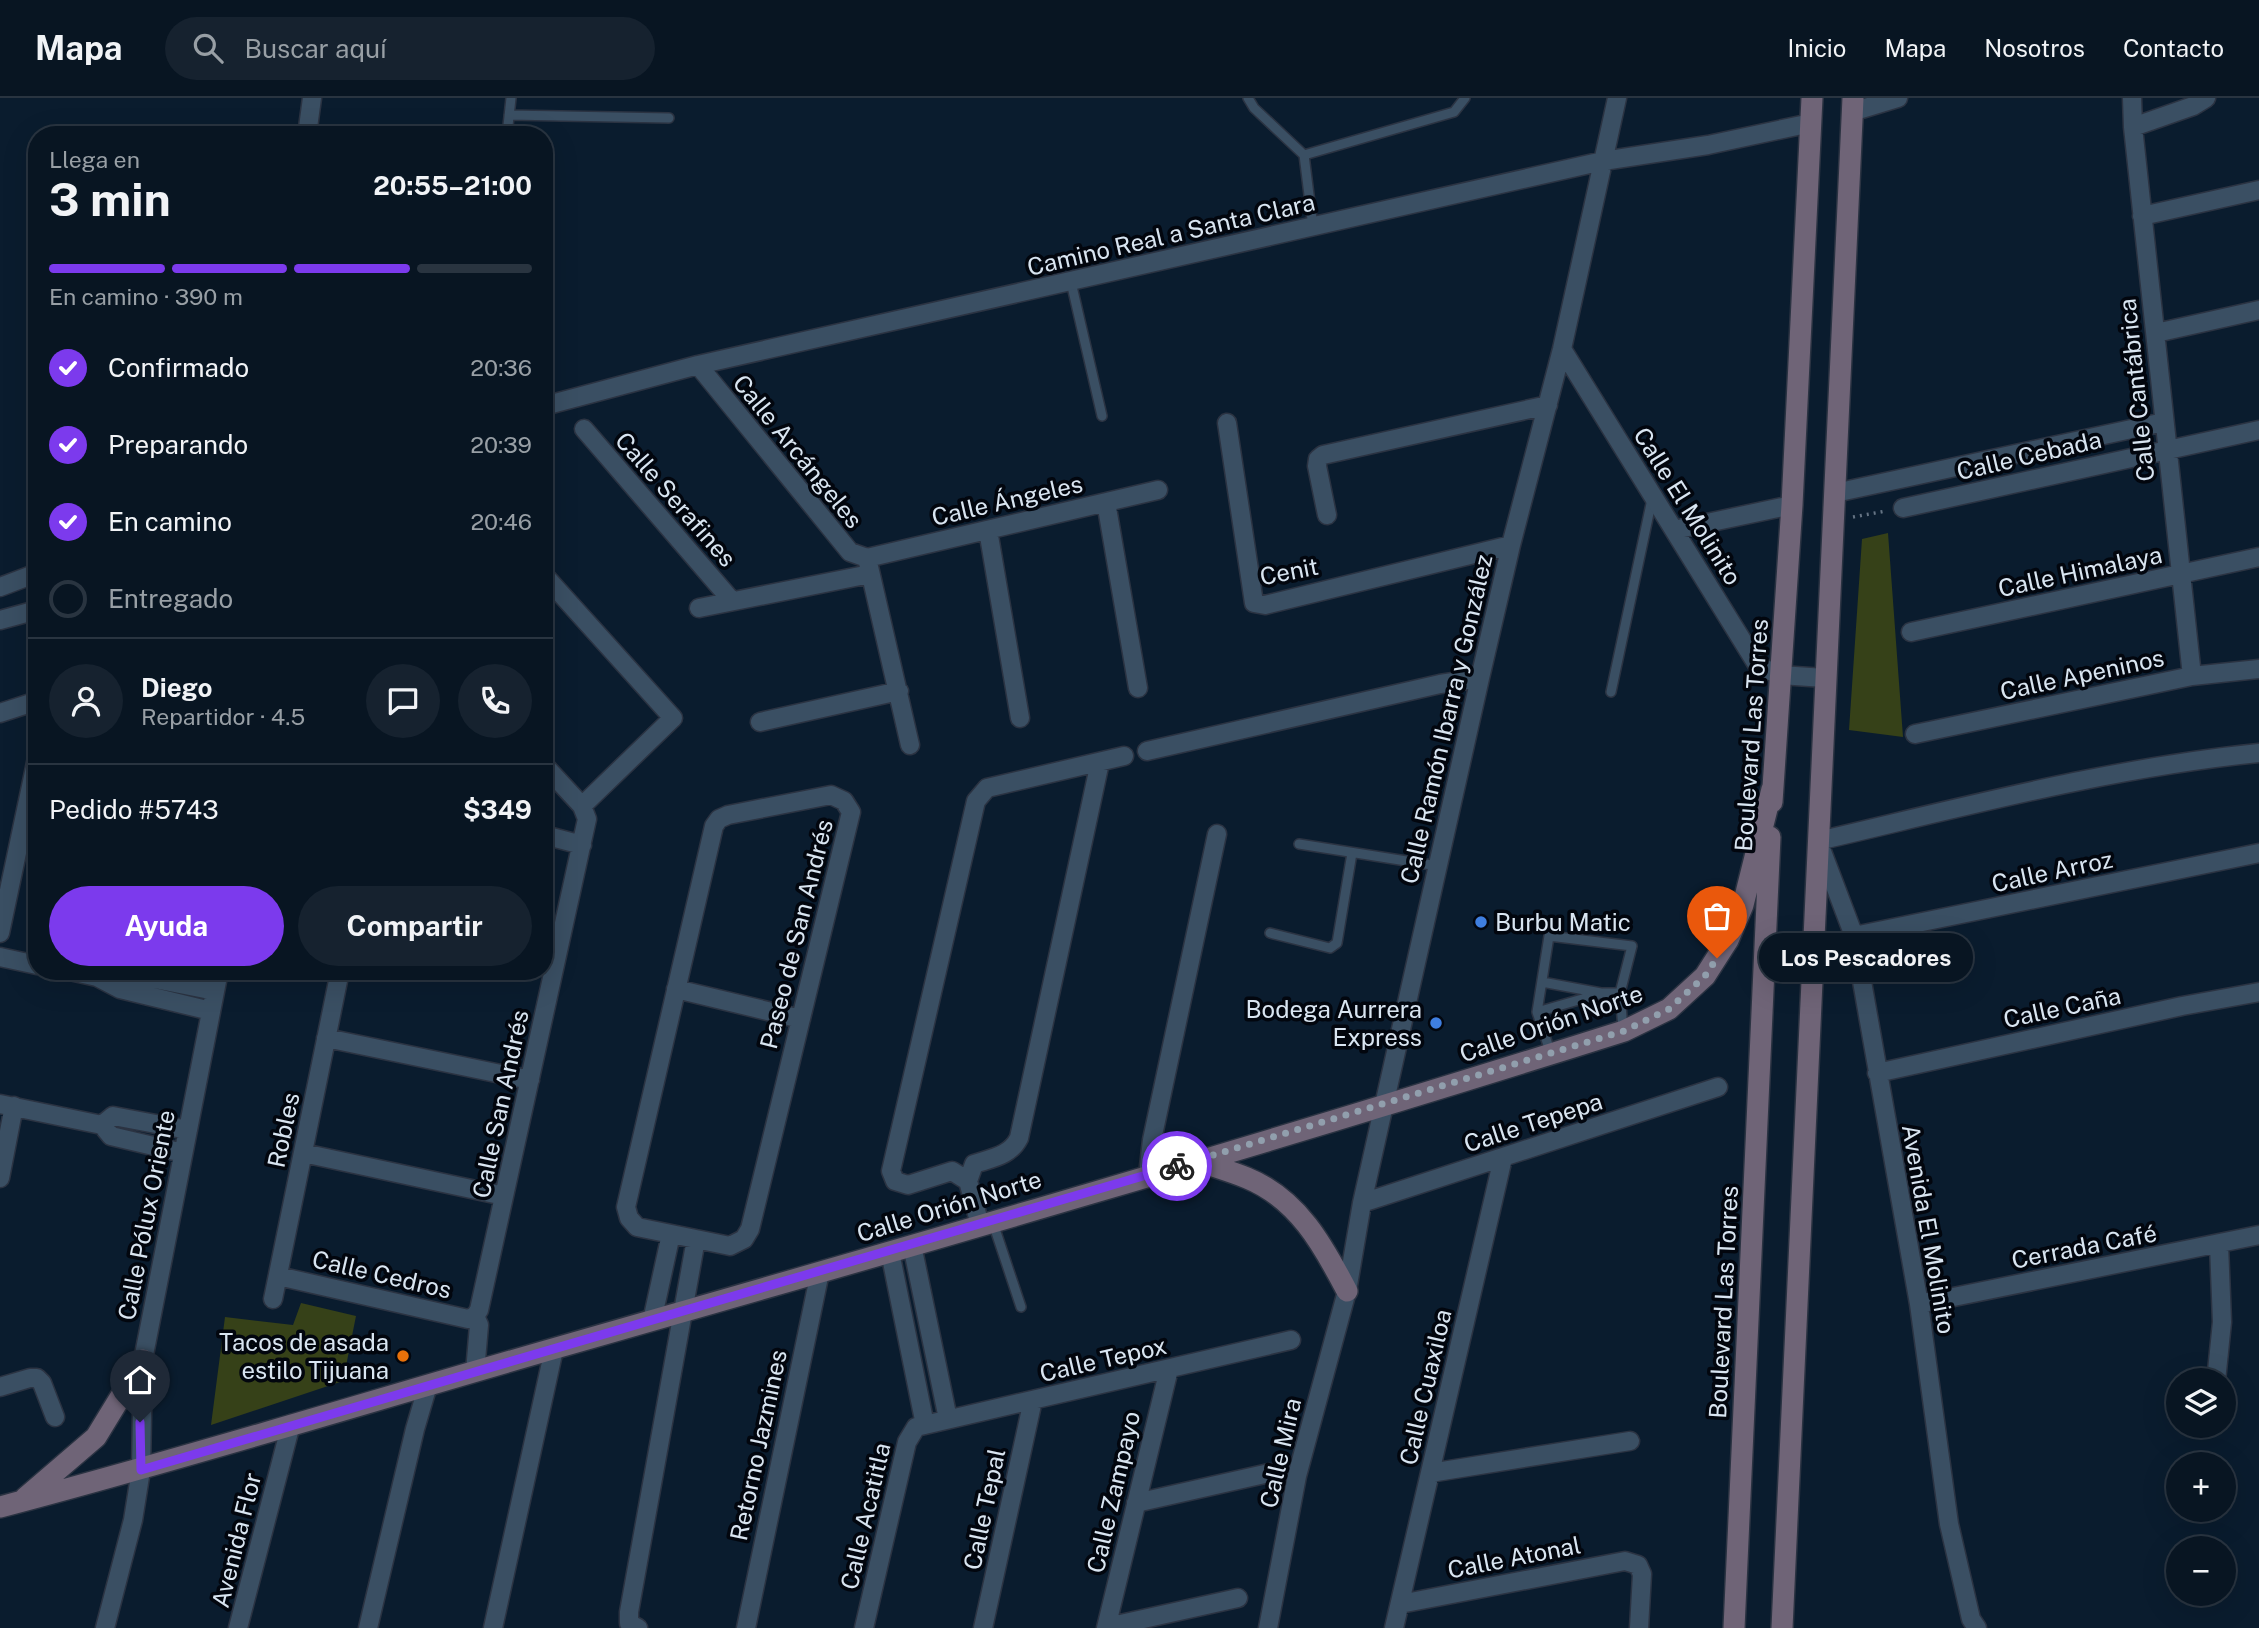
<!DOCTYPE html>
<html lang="es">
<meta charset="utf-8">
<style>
:root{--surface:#081522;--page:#16222f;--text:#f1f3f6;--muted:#989fa5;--line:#293440;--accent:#7c3aed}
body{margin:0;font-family:"Public Sans",sans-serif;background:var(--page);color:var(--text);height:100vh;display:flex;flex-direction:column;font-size:26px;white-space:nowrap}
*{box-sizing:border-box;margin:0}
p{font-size:23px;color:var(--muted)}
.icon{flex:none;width:38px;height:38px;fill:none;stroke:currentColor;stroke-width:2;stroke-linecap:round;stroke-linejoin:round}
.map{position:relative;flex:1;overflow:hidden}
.side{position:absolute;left:28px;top:28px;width:525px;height:854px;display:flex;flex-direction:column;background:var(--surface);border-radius:28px;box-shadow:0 7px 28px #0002,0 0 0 2px var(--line)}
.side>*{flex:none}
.tools{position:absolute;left:2166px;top:1270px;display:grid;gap:14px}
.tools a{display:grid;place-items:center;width:70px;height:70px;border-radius:50%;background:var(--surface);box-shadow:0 7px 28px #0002,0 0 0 2px var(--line);font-size:35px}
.pin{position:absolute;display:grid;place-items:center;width:60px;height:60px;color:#fff;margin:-72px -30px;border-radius:50% 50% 50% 0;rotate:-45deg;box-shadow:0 0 7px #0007}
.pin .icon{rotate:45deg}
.courier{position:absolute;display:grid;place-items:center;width:70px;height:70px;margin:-35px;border:5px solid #7c3aed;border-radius:50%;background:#fff;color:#222;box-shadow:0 2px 9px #0007}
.bubble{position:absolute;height:49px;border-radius:24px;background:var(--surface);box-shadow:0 7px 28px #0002,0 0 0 2px var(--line);font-size:23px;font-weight:700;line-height:49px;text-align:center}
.overview em{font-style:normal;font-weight:700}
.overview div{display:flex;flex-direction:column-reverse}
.overview{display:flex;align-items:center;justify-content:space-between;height:119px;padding:0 21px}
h1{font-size:46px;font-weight:700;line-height:52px}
.bar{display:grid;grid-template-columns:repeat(4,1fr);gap:10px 7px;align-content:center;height:84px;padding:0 21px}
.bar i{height:9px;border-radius:5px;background:var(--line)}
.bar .selected{background:var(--accent)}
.bar p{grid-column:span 4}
.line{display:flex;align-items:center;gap:18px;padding:0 21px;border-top:2px solid var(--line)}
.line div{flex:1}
.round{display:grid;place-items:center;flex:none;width:74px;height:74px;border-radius:37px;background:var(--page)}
ol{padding:0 21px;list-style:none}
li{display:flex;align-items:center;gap:21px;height:77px}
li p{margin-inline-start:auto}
li .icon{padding:7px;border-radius:50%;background:var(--accent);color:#fff;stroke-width:4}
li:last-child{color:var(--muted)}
li i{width:38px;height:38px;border:4px solid var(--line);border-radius:50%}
.button{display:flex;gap:14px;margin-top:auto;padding:14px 21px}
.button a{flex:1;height:80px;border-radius:42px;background:var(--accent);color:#fff;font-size:28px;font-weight:700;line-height:80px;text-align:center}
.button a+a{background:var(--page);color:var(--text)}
header{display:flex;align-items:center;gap:42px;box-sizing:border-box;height:98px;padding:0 35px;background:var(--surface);border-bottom:2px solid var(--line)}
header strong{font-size:33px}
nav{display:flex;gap:38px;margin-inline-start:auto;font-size:24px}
.search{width:490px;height:63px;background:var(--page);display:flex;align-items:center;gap:18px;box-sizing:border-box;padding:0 24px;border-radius:38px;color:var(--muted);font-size:26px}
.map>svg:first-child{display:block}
</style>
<header>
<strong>Mapa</strong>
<div class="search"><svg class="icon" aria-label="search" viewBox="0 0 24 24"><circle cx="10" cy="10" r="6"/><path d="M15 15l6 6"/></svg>Buscar aquí</div>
<nav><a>Inicio</a><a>Mapa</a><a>Nosotros</a><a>Contacto</a></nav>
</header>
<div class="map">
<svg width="2259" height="1530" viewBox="0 0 2259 1530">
<rect width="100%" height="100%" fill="#0a1c2e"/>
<path fill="#364118" d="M1888,435L1903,639L1849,632L1862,441Z
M301,1205L356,1218L343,1283L211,1327L225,1219L293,1227Z"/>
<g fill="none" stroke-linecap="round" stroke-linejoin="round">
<g stroke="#2b3342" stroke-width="12">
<path id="lane" d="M1248,0L1254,10L1304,57
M509,17L669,20
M507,37L511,0
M1313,129L1304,57L1454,14L1465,0
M1071,184L1102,318
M1611,594L1652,401
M1299,746L1438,768
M1270,835L1330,850L1337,845L1352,755
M1542,884L1601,895
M1537,914L1603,895H1620
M1551,956L1537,914L1549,838L1632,848L1620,895L1623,931
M993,1125L1021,1209"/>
</g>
<g stroke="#2b3342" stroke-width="21">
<path id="street" d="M2132,0L2133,29L2192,578
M1852,14L1898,0
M2133,29L2193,8L2206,0
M307,37L312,0
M2142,118L2259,92
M2156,235L2259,212
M1562,251L1758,568L1780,577L1825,580
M698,267L850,454L867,460L1158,392
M544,308L698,267L1603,63L1708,47L1811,25
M1227,325L1254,505L1265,507L1511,447
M584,331L732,503
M1835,395L2164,324
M1106,404L1138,590
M1903,410L2259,332
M1327,417L1317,368L1318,361L1323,357L1548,307
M988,432L1020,620
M1674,432L1792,407
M867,460L910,647
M544,477L673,620L582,708
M0,489L37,475
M699,510L870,476
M0,522L37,512
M1911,534L2259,459
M0,615L37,603
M760,624L899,593
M1915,636L2192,578L2259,571
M1147,653L1440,586L1480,580
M831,697L844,703L851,714L750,1131L744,1141L730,1148L637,1129L629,1120L626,1109L714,728L719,721L728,717Z
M544,737L582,747
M0,835L37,660
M1854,838L2259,755
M0,859L37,867
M70,873L97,879L120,891L211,913
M97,879L125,875L215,893
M676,891L801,921
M326,940L530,982
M1877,975L2182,908L2259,894
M0,1006L102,1027L111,1038L183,1055
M102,1027L113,1018L188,1032
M303,1055L504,1098
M1148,1077L1152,1042L1217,736
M0,1080L14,1008
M968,1083L952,1073L908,1087L895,1083L891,1073L976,703L987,690L1124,658
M1362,1105L1718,989
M980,1127L968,1083L974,1066C992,1060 1010,1058 1019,1040L1100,664
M912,1147L948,1321
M890,1154L925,1327
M278,1178L468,1221L475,1218
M273,1201L340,873
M1919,1206L2259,1137
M652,1223L671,1136
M475,1274L479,1227L475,1218L479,1212L587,721L582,708L544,667
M2216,1283L2222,1224L2219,1147
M0,1289L30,1280H37L42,1285L55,1319
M2203,1329V1328
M1430,1375L1630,1343
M1136,1405L1269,1375
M1400,1506L1625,1463L1638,1467L1642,1476L1639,1530
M1107,1529L1238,1500
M105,1530L133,1422L141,1372L143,1262L219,873
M238,1530L291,1326
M368,1530L415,1331L428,1287
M493,1530L554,1251
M638,1530L629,1525V1514L696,1141
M746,1530L820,1174
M864,1530L907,1344L916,1329L1291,1242
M983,1530L1033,1302
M1106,1530L1169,1271
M1268,1530L1297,1378L1347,1193L1362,1105L1480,580L1511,447L1562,251L1617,0
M1394,1530L1503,1060
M1977,1530L1971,1521L1949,1426L1919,1206L1854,838L1818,743C1964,709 2109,670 2259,655"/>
</g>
<g stroke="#2b3342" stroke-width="24">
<path id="secondary" d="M1772,704L1792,407L1812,0
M1195,1062C1212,1068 1230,1073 1247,1080C1298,1101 1323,1147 1347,1193
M25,1400L96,1339L143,1262
M0,1409C187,1360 371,1303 556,1250C913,1148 1270,1045 1624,933L1669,911L1705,878L1728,842L1743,807L1772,691
M1734,1530L1770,739
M1782,1530L1853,0"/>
</g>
<path stroke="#657484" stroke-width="3.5" stroke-dasharray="2 5" stroke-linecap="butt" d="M1853,419L1886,413"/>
<use href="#lane" stroke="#3a4f63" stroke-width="9"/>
<use href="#street" stroke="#3a4f63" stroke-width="18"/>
<use href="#secondary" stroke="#6f6477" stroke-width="21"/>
</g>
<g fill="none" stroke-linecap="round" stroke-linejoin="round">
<path stroke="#919fad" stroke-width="7" stroke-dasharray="0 12.6" d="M1177,1068L1624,933L1669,911L1705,878L1717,860"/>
<path stroke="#7c3aed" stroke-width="9" d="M140,1324L141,1372L1177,1068"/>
</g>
<g fill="#3f7fe0" stroke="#02060e" stroke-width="2.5">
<circle cx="1481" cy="824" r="7"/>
<circle cx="1436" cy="925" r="7"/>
</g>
<circle fill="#e8710a" stroke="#02060e" stroke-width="2.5" cx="403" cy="1258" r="7"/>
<g text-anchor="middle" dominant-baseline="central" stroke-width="7" stroke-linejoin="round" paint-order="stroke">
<g font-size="24" fill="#d9e5f1" stroke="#02060e">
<text transform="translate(1171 136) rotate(-13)">Camino Real a Santa Clara</text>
<text transform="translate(2136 292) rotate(-96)">Calle Cantábrica</text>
<text transform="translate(798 353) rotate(51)">Calle Arcángeles</text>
<text transform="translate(2029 357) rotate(-13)">Calle Cebada</text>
<text transform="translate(676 401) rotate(49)">Calle Serafines</text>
<text transform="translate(1007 402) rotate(-13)">Calle Ángeles</text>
<text transform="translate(1688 408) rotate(58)">Calle El Molinito</text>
<text transform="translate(1289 473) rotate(-11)">Cenit</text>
<text transform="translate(2080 473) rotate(-12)">Calle Himalaya</text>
<text transform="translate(2082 576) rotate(-12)">Calle Apeninos</text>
<text transform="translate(1446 621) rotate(-77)">Calle Ramón Ibarra y González</text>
<text transform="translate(1751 637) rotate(-86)">Boulevard Las Torres</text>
<text transform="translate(2052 773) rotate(-12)">Calle Arroz</text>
<text transform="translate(796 836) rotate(-76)">Paseo de San Andrés</text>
<text transform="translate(2062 909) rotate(-12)">Calle Caña</text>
<text transform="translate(1551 925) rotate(-19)">Calle Orión Norte</text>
<text transform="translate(500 1006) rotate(-78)">Calle San Andrés</text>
<text transform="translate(1533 1024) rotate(-18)">Calle Tepepa</text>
<text transform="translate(283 1032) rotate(-78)">Robles</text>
<text transform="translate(949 1108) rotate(-17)">Calle Orión Norte</text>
<text transform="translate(146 1117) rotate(-79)">Calle Pólux Oriente</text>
<text transform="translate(1929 1131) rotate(80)">Avenida El Molinito</text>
<text transform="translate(2084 1148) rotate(-11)">Cerrada Café</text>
<text transform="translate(382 1176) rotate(13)">Calle Cedros</text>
<text transform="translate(1723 1204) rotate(-87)">Boulevard Las Torres</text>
<text transform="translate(1103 1261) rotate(-13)">Calle Tepox</text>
<text transform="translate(1425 1289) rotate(-77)">Calle Cuaxiloa</text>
<text transform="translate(758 1347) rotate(-78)">Retorno Jazmines</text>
<text transform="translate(1280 1355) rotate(-77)">Calle Mira</text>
<text transform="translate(1113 1394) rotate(-77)">Calle Zampayo</text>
<text transform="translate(984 1411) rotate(-78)">Calle Tepal</text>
<text transform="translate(865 1418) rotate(-77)">Calle Acatitla</text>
<text transform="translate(236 1442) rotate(-76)">Avenida Flor</text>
<text transform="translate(1514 1459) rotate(-11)">Calle Atonal</text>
</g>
<g font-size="24" fill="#d9e5f1" stroke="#02060e" text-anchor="end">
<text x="1495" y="824" text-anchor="start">Burbu Matic</text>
<text x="1422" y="911">Bodega Aurrera<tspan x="1422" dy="28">Express</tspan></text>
<text x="389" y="1244">Tacos de asada<tspan x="389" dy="28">estilo Tijuana</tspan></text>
</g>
</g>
</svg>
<div class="tools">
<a><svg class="icon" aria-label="layers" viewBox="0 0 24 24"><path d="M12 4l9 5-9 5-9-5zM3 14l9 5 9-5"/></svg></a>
<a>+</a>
<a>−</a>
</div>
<div class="pin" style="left:1717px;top:860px;background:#ea580c"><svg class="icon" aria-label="bag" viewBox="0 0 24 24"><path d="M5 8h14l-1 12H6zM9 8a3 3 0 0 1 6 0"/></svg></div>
<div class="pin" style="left:140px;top:1324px;background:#1f2937"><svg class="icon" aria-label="home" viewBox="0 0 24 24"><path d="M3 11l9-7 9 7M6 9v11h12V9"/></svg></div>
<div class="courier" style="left:1177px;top:1068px"><svg class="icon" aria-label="bike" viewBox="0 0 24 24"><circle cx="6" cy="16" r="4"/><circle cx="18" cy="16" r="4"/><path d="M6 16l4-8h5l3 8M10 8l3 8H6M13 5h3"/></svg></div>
<div class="bubble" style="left:1759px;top:835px;width:214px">Los Pescadores</div>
<section class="side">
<div class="overview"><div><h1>3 min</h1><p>Llega en</p></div><em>20:55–21:00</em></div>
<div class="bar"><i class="selected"></i><i class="selected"></i><i class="selected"></i><i></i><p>En camino · 390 m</p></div>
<ol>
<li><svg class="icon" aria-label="check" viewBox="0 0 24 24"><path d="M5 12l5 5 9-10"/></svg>Confirmado<p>20:36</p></li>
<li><svg class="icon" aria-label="check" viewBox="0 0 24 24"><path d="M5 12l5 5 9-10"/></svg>Preparando<p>20:39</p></li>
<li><svg class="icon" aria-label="check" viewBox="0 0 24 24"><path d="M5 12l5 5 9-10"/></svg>En camino<p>20:46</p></li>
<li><i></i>Entregado</li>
</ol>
<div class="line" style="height:126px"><a class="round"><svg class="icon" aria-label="person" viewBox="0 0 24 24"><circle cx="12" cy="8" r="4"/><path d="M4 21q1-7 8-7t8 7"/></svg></a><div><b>Diego</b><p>Repartidor · 4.5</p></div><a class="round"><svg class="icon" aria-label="chat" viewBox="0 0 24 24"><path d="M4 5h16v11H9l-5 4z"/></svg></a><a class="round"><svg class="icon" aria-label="phone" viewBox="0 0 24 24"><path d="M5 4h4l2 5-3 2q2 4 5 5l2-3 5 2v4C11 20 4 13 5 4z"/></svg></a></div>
<div class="line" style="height:91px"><div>Pedido #5743</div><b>$349</b></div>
<div class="button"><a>Ayuda</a><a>Compartir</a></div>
</section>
</div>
